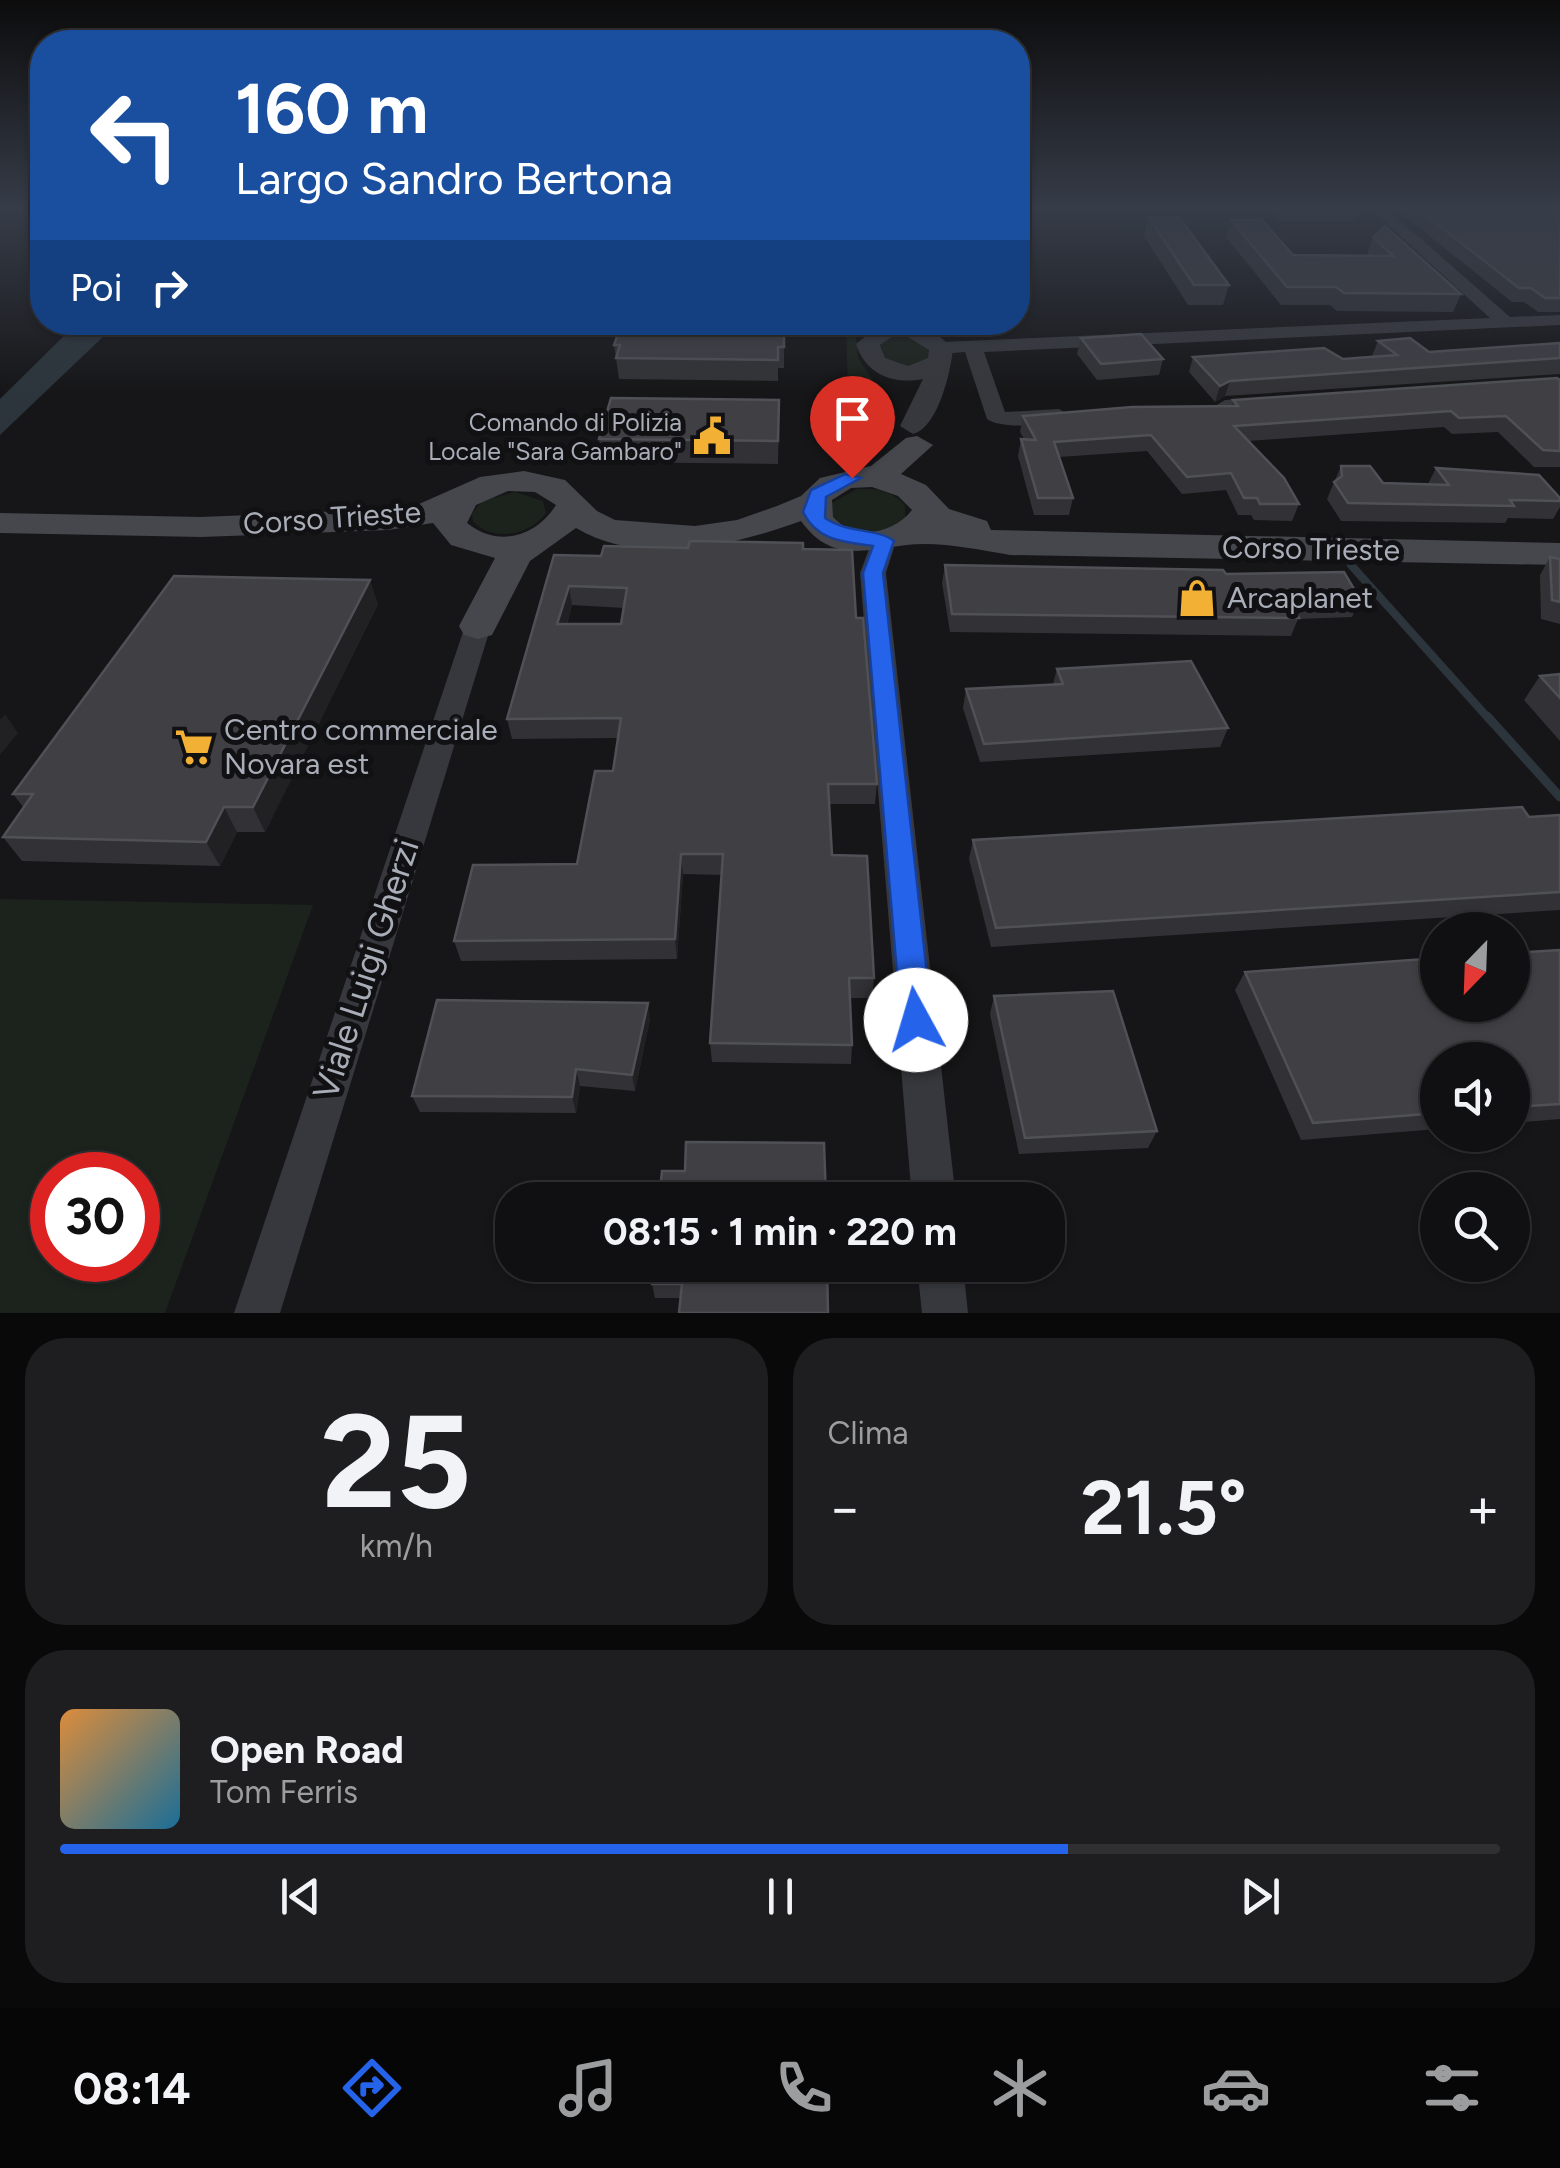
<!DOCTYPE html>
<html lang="it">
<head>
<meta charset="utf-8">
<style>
  :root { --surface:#101012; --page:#1e1e20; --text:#f1f3f6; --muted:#9c9d9f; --line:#303032; --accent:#2563eb }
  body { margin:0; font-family:Figtree,sans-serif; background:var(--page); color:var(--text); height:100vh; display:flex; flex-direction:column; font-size:38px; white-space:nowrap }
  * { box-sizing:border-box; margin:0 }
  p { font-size:32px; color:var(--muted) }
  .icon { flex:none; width:55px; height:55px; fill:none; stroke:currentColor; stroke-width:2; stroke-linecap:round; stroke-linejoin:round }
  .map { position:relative; height:1313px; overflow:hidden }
  .sheet { display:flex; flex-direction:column; gap:25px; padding:25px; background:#09090a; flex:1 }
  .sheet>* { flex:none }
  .top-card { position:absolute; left:30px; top:30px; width:1000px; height:305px; border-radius:40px; box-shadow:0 2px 8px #0004,0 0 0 2px var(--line); background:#1a4fa0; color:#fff; overflow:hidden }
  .needle { width:65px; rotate:203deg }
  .buttons { position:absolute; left:1420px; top:912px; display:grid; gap:20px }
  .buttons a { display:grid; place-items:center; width:110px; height:110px; border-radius:50%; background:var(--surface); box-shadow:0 2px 8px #0004,0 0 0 2px var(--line); font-size:50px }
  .speed { position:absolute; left:30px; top:1152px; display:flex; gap:20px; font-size:50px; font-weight:700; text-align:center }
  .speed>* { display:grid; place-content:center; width:130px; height:130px; border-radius:50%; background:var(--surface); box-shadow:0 2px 8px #0004,0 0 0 2px var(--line); line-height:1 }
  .speed .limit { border:15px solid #d22; background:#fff; color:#111 }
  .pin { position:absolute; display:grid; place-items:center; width:85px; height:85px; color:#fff; margin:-102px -42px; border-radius:50% 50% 50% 0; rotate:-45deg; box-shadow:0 0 10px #0007 }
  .pin .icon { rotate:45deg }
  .me { position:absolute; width:110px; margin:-55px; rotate:354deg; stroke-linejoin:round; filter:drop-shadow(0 0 8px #0008) }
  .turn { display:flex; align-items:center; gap:35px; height:210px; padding:0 40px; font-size:45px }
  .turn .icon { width:130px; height:130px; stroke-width:2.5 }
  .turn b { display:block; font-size:70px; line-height:85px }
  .then { display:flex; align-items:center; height:95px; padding:0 40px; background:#0003; gap:20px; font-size:38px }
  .big { font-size:75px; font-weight:700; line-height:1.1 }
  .sheet .tile { flex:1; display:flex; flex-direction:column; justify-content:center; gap:15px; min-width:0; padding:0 35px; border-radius:40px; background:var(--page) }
  .sheet .dial { align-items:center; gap:0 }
  .dial b { font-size:130px; line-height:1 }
  .song { display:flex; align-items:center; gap:30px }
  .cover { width:120px; height:120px; border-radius:15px; background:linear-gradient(135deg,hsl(30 70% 55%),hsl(200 70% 35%)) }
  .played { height:10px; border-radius:5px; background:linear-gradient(90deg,var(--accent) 70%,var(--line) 70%) }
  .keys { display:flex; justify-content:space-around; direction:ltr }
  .heat { display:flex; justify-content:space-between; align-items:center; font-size:55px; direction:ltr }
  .sheet .tiles { flex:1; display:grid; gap:25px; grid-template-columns:1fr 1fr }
  .tile:last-child { grid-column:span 2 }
  .trip { position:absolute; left:495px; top:1182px; width:570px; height:100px; border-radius:40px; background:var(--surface); box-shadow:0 2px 8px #0004,0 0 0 2px var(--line); font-weight:700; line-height:100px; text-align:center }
  .menu { display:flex; height:160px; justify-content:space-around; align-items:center; background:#060607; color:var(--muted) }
  .menu .icon { width:70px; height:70px }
  .menu .current { color:var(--accent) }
  .menu b { font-size:45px; color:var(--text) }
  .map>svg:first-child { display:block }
  .green { fill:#1c231d; fill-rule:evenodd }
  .water { fill:#2c353c }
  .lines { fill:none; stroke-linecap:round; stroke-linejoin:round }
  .stream-far1 { stroke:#2c353c; stroke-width:8 }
  .stream { stroke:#2c353c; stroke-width:9 }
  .canal { fill:#2c353c; fill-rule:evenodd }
  .minor { fill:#37383d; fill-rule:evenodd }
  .tertiary { fill:#37383d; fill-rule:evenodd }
  .secondary { fill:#45474d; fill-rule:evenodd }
  .wall { fill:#323236; fill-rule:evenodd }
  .shaded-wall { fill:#212124 }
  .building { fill:#3f3f44; stroke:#4f5156; stroke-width:2.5; fill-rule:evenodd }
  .route { fill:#2563eb; stroke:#184099; stroke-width:2.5 }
  .labels { text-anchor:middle; stroke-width:10; stroke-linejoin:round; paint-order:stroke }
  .far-poi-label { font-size:25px; fill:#a8adb8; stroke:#111113; text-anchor:end }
  .street-label { font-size:30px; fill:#a8adb8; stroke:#111113 }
  .poi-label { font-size:30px; fill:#a8adb8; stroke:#111113; text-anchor:start }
  .near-street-label { font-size:35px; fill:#a8adb8; stroke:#111113 }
</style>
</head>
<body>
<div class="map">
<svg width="1560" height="1313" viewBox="0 0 1560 1313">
  <rect width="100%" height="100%" fill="#161618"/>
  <!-- green -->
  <path class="green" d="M1109 210H1249L1265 229 1119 227Z
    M846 323H867L856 336 858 358 882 394H848Z
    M901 332 929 346 931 356 917 368 886 363 880 341Z
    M857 489C875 488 892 491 905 505V518C885 537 851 536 832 515V503Z
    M515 492 543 501 546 513C530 536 491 542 473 521L472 514 482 501Z
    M0 899 313 905 165 1313H0ZM52 1175H138V1260H52Z"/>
  <!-- water -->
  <path class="water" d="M77 323H125L107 333 0 435V399Z"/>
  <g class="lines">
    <!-- stream-far1 -->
    <path class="stream-far1" d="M1351 565 1489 719"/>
    <!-- stream -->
    <path class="stream" d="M1487 716 1560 797"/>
    <!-- canal -->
    <path class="canal" d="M930 322H946V326L938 331 932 329Z"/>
    <!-- minor -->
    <path class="minor" d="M1372 210H1388L1510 317 1560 315V325L984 352 1005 412 1059 409 1069 415C1055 426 1001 430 987 419L965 352 941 354 932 348 941 342 1490 318Z
      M1269 397 1279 403 1276 407 1225 412 1215 406 1225 400Z
      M884 534 896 541 886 573 956 1200H912L860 573 872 541Z
      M478 617 491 626 280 1313H234L465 626Z
      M917 1265H963L968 1313H922Z"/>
    <!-- tertiary -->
    <path class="tertiary" d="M906 322 932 330 953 348C951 371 938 428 913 434L900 426 923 379C892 385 866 374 856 344L877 327ZM893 336 908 337 929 350 928 358 908 366 885 358 880 345Z"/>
    <!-- secondary -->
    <path class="secondary" d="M917 436 933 445 901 474 926 485 949 509 987 521 991 530 1560 543V565L1010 555C981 550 953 544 924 544 877 544 836 570 801 521 736 545 640 567 576 528L530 561 492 635 478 639 464 635 459 626 495 558 451 545 433 523 388 530 201 537 0 533V513L201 517 410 508 480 477 524 471 565 480 597 511 615 520 695 526 737 520 777 506 801 496 820 478 871 466 906 438ZM872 487 898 496 912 510C893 534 856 541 833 517L832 500 851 488ZM508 491 535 492 556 505C536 537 498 548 467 523L476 505Z"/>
  </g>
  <!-- wall -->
  <path class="wall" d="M1270 210H1360L1356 221H1280Z
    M1397 210H1547L1559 217 1549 210H1560V312H1538L1524 302H1512Z
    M1148 217 1229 285 1223 305H1188L1144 236Z
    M1231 220 1293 255 1368 256 1367 254 1373 237 1461 294 1453 312 1337 311 1330 305H1281L1226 237Z
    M784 322V368H778V381L619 379 614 345Z
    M1081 338 1163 359 1159 375 1097 380 1077 354Z
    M1378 341 1429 352 1560 343V374L1225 396 1215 402 1189 372 1193 357 1343 359 1373 357 1372 356Z
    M1560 380V467H1534L1498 432 1452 434 1444 427 1248 441 1299 504 1292 521 1254 520 1251 515H1238L1226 490 1182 494 1147 451 1059 457 1073 498 1069 515H1034L1018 456 1021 439H1024L1020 432 1023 416 1231 406 1233 400Z
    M779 422 778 464 602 462 599 439Z
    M1341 466 1383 483 1428 484 1436 468 1560 498V507L1553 519 1508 518 1505 523 1341 521 1327 499Z
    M688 548 803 549 856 618 877 784 875 804H829L832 855 874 978 872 998H850L852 1045 851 1064 712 1062 710 1043 722 875 683 874 677 959 461 961 454 941 577 864 613 771 618 738 512 739 507 719 554 555 601 556ZM572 605 624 608 621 624H567Z
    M1550 557 1560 559V624L1541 619 1540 575Z
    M945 565 1226 574 1360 599 1352 617 1298 619 1291 636 950 632 942 583Z
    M378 604 265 832H237L220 866 22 861 3 837 24 808 13 794Z
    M1057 669 1228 728 1220 747 980 762 963 708 966 689 1053 684Z
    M1560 674V741L1524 700 1540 676Z
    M973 840 1560 892V910L991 947 969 859Z
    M1560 950V1119L1512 1123V1060H1438V1129L1301 1140 1235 990 1245 972Z
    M994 996 1157 1131 1148 1148 1019 1154 990 1014Z
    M650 1019 635 1091 580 1086 576 1113 420 1112 412 1096Z
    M653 1265 828 1313 680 1298H655L652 1284Z"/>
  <!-- shaded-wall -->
  <path class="shaded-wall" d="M1230 381 1225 396 1215 402 1220 386Z
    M370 580 378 604 265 832 253 807Z
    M569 586 572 605 561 644 557 624Z
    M5 714 18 733 0 755V720Z
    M224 807 237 832 220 866 206 842Z
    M681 854 683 874 677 959 675 939Z
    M648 1003 650 1019 635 1091 632 1075Z
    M576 1069 580 1086 576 1113 572 1097Z"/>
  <!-- building -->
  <path class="building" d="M1419 210H1547L1560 218V298H1545L1531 288H1519Z
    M1148 217H1179L1229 285H1194Z
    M1231 220H1262L1293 255 1393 256 1373 237 1385 226 1461 294 1344 293 1336 287H1287Z
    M622 322H784V347H778V360L616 358 620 345H614Z
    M1141 334 1163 359 1101 364 1081 338Z
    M1410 338 1429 352 1560 343V358L1230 381 1220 386 1193 357 1324 348 1343 359 1397 355 1378 341Z
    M1557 378 1560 380V451L1543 450 1506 416 1459 418 1451 411 1234 426 1284 478 1299 504H1260L1257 498H1244L1231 473 1187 477 1151 435 1054 442 1073 498H1038L1021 439 1036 440 1023 416 1132 407 1238 406 1233 400Z
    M611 398 779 400 778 441 599 439Z
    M1341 466H1370L1383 483 1449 485 1436 468 1539 475 1560 498V501L1510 500 1514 506 1348 503 1334 482 1342 476Z
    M690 541 803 543V549L852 550 856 618H863L877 784H828L832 855 867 856 874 978H849L852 1045 710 1043 723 854H681L675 939 454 941 473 865 577 864 595 771H613L621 718 507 719 554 555 601 556 604 546 688 548ZM569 586 627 588 621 624H557Z
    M1550 557 1560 559V602L1552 600Z
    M945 565 1223 570 1226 574 1344 572 1360 599 1290 601 1299 618 952 614Z
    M174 576 370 580 253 807H224L206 842 3 837 33 794H13Z
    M1191 661 1228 728 984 744 966 689 1063 684 1057 669Z
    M1560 674V698L1540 676Z
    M1522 807 1529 817 1560 815V892L996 928 973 840Z
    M1560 950V1104L1512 1107V1060H1438V1113L1313 1123 1245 972 1438 958V1005H1512V953Z
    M1113 991 1157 1131 1025 1138 994 996Z
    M437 1000 648 1003 632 1075 576 1069 572 1097 412 1096Z
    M686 1142 824 1143 826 1200H659L662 1171H685Z
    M653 1265H827L828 1313H679L682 1284H652Z"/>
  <!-- sky -->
  <linearGradient id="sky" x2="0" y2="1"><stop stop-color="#0c0c0d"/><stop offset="0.53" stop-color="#363c48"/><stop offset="1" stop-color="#363c48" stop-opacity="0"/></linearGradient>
  <rect width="1560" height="394" fill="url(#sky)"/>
  <!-- route -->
  <path class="route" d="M845 474 861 478 826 497 825 518C849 534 878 528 894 541L883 573 932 1020 928 1031 916 1035 905 1031 901 1020 863 573 873 546C844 542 817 541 803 512L811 490Z"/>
  <!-- icons -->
  <defs>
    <g id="civic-bare" transform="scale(3)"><path d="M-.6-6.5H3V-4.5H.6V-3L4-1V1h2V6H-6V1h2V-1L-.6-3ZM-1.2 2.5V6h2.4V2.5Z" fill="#f2b134" stroke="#111113" stroke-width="2.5" paint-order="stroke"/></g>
    <g id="shop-bare" transform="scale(3)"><path d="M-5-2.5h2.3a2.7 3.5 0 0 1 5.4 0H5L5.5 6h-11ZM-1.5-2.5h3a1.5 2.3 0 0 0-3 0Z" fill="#f2b134" stroke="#111113" stroke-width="2.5" paint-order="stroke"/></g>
    <g id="supermarket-bare" transform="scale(3)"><path d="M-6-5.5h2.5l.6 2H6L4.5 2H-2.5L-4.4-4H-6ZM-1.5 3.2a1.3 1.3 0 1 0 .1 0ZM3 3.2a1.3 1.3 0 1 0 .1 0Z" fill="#f2b134" stroke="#111113" stroke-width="2.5" paint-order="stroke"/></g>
  </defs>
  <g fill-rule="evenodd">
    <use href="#civic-bare" x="712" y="436"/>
    <use href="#shop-bare" x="1197" y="598"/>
    <use href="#supermarket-bare" x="194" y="747"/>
  </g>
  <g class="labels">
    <!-- far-poi labels -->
    <g class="far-poi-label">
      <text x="682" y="431">Comando di Polizia<tspan x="682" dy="29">Locale "Sara Gambaro"</tspan></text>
    </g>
    <!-- street labels -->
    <g class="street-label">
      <text transform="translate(332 518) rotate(-4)" y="10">Corso Trieste</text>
      <text transform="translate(1311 549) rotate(1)" y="10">Corso Trieste</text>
    </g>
    <!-- poi labels -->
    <g class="poi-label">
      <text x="1227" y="608">Arcaplanet</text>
      <text x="224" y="740">Centro commerciale<tspan x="224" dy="34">Novara est</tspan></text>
    </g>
    <!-- near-street labels -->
    <g class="near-street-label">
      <text transform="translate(366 969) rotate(-72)" y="12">Viale Luigi Gherzi</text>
    </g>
  </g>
</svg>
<div class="buttons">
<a><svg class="needle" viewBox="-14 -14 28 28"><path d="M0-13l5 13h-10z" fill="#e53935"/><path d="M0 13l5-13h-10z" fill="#9c9d9f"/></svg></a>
<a><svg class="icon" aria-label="sound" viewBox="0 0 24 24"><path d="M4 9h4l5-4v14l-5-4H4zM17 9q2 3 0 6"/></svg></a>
<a><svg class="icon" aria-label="search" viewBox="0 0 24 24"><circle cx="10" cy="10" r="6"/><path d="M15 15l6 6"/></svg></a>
</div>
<div class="speed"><div class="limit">30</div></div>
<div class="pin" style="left:852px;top:478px;background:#d93025"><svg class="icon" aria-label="arrive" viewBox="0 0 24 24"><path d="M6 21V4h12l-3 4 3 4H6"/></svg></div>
<svg class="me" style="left:916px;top:1020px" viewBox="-20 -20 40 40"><circle r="19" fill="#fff"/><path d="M0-13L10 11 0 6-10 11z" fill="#2563eb"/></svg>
<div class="trip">08:15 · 1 min · 220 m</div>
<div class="top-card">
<div class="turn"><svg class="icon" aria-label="left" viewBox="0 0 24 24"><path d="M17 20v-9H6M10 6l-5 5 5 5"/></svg><div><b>160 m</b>Largo Sandro Bertona</div></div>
<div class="then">Poi<svg class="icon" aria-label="right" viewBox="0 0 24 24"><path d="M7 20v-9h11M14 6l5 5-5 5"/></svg></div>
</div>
</div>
<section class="sheet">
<div class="tiles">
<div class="tile dial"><b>25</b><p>km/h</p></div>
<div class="tile"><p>Clima</p>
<div class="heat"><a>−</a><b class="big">21.5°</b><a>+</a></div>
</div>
<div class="tile">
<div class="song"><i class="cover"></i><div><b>Open Road</b><p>Tom Ferris</p></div></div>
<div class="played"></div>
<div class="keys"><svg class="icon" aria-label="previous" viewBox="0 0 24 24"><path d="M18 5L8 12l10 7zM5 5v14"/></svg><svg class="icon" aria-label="pause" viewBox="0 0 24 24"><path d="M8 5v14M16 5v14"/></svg><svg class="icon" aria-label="next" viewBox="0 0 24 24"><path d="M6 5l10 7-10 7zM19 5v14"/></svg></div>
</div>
</div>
</section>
<nav class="menu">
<b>08:14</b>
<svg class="icon current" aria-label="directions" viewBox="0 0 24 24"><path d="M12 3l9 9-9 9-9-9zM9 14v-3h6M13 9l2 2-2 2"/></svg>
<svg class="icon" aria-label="music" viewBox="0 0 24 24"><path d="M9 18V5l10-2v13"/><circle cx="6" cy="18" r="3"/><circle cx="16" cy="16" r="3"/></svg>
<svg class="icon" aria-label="phone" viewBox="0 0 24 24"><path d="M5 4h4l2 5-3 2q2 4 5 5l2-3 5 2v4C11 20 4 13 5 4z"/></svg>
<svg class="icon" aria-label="climate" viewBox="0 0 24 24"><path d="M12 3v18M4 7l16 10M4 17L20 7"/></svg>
<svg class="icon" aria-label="car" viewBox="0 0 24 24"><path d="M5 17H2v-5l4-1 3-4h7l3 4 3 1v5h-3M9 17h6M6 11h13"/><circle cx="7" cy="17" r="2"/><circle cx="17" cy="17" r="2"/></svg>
<svg class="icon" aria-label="filters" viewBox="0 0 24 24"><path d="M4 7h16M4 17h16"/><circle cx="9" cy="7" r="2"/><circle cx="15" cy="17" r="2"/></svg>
</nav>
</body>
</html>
